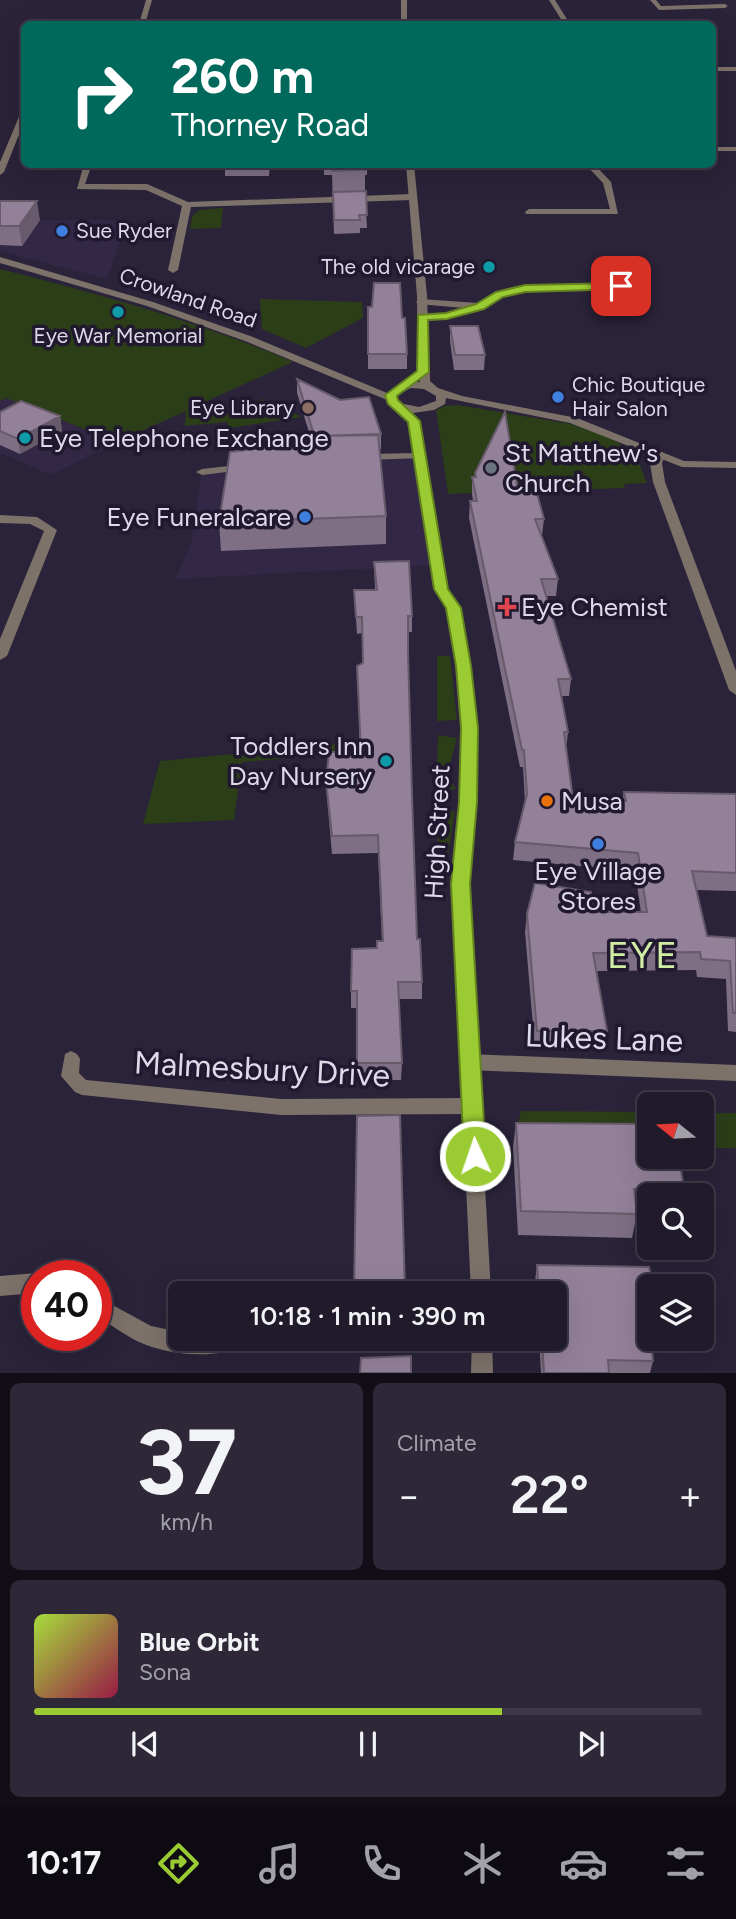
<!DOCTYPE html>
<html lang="en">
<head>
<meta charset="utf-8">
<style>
  :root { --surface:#201a2b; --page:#2d2737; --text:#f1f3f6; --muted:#a2a1a9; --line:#3d3847; --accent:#9bcb32 }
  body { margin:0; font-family:Figtree,sans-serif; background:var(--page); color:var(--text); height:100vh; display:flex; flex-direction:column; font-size:26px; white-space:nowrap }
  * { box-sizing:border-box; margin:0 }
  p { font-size:23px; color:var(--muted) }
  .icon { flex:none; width:38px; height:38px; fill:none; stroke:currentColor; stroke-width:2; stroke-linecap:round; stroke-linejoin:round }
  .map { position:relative; height:1373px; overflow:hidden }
  .side { display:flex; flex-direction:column; gap:10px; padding:10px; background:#120e18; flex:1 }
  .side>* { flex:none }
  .guide { position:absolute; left:21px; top:21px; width:695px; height:147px; border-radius:10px; box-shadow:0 7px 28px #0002,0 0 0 2px var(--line); background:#00695c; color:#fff; overflow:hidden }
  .needle { width:46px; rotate:288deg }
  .controls { position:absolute; left:637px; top:1092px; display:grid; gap:14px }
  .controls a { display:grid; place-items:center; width:77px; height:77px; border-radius:10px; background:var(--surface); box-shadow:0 7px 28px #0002,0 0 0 2px var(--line); font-size:35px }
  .speed { position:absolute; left:21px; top:1260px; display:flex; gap:14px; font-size:35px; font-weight:700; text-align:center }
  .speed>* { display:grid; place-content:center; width:91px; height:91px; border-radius:50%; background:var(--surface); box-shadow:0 7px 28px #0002,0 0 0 2px var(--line); line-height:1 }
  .speed .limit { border:10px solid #d22; background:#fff; color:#111 }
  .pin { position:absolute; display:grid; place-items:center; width:60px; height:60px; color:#fff; margin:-30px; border-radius:14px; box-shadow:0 4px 10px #0006 }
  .me { position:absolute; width:77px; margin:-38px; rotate:357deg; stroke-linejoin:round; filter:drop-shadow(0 0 5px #0008) }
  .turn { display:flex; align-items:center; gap:24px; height:147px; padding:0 35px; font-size:32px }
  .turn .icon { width:91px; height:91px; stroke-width:2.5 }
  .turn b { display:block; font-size:49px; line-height:60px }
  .big { font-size:52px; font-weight:600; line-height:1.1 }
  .side .card { flex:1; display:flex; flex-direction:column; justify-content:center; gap:10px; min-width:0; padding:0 24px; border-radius:10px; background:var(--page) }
  .side .dial { align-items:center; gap:0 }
  .dial b { font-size:91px; line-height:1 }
  .song { display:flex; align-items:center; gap:21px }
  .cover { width:84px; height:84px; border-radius:10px; background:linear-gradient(135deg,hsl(80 70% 55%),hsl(340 70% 35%)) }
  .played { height:7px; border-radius:4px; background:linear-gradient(90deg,var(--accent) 70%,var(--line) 70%) }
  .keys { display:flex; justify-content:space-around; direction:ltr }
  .heat { display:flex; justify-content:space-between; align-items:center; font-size:38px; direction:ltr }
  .side .tiles { flex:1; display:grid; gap:10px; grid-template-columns:1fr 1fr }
  .card:last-child { grid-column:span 2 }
  .trip { position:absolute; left:168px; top:1281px; width:399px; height:70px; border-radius:10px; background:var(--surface); box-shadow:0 7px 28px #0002,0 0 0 2px var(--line); font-weight:600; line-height:70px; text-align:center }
  .tabs { display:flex; height:112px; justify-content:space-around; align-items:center; background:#0d0a11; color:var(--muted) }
  .tabs .icon { width:49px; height:49px }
  .tabs .selected { color:var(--accent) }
  .tabs b { font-size:32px; color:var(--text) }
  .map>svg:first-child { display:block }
  .built { fill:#322845 }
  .green { fill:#2b3e18 }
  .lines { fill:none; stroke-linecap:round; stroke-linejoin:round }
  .minor { fill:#7d726a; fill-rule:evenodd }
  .tertiary { fill:#7d726a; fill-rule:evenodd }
  .wall { fill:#7e6f84 }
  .shaded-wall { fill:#675a6b }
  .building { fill:#938199; stroke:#675a6b; stroke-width:2 }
  .route { fill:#9bcb32; stroke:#658420; stroke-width:2 }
  .shop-dot { fill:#3f7fe0; stroke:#20192f; stroke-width:2.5 }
  .culture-dot { fill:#0f9aa8; stroke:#20192f; stroke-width:2.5 }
  .education-dot { fill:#8d6e63; stroke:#20192f; stroke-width:2.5 }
  .worship-dot { fill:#6b7280; stroke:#20192f; stroke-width:2.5 }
  .health-dot { fill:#e0444e; stroke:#20192f; stroke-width:2.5 }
  .food-dot { fill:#e8710a; stroke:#20192f; stroke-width:2.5 }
  .labels { text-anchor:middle; stroke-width:7; stroke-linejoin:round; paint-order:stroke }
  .far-poi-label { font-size:21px; fill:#dedae9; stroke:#20192f; text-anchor:start }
  .far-street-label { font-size:21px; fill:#dedae9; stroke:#20192f }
  .poi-label { font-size:26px; fill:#dedae9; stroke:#20192f; text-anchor:start }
  .street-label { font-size:26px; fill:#dedae9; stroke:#20192f }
  .near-street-label { font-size:32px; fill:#dedae9; stroke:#20192f }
  .near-quarter-label { font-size:37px; letter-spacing:2px; fill:#d1eda4; stroke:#20192f }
</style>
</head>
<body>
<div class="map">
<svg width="736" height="1373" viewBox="0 0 736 1373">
  <rect width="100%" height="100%" fill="#2a2339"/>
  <!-- built -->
  <path class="built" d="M0 220H128L107 279 0 251Z
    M6 398 117 442 51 475 0 453V401Z
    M418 456 437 565 175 579 191 544 202 472Z"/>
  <!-- green -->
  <path class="green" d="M223 208 221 228 190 229 192 216 200 210Z
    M0 269C99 294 198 321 293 362L205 402 227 414 262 399 302 417 229 428 227 422 185 426 186 411 117 442 6 398 0 401Z
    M260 299 362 302 363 318 306 348 262 329Z
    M458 405 571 424C591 431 622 439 635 457 641 464 643 475 647 483L624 484 625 488 448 494 436 410 445 406Z
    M437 656H450L457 720 437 721Z
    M438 735 457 738 447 775 456 789 436 792Z
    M386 739 361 753 242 762 234 820 143 824 160 761Z
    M455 811 445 875H437L439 813Z
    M521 1111 649 1112V1148L513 1147Z
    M702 1113H736V1148H702Z"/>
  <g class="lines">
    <!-- minor -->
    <path class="minor" d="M146 0H152L145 24H139Z
      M549 0H555L570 24H564Z
      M650 0H656L661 6 725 4 728 6 725 8 659 10Z
      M712 67H736V71H712Z
      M21 112H24V122L4 172 0 175V162Z
      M712 147H736V151H712Z
      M84 164H92L85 184H147L188 202 413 194 417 197 413 200 191 207 178 270 173 273 168 270 182 206 146 190 77 189Z
      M585 164H594L611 182 618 214H526L525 212 529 209H610L603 183Z
      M621 284 626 287 624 289C585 295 542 284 504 296 497 298 492 304 485 307 471 314 430 326 417 317L422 314 446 313 464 308 418 304 416 302 421 299 478 303 496 292 525 286Z
      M418 453 422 454V458L364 460 358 457 364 454Z
      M659 453 665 456 662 463 665 482 736 671V695L729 690 653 482 650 463 655 454Z
      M246 464 250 465V469L202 475 196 472 202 469Z
      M0 515 37 517 57 530 7 656 0 660V639L44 531 30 524 0 523Z
      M71 1051 77 1054 80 1059 79 1073 86 1080 281 1099 472 1098 479 1100 481 1106 479 1112 472 1114 281 1115 82 1095 75 1092 61 1076 65 1054Z
      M469 1054 736 1065V1081L469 1070 463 1067 460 1062 463 1057Z
      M37 1273 43 1276H37V1293L0 1296V1276Z
      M96 1296 151 1326 180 1332V1339H250L246 1346C214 1359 170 1356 139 1342 124 1335 111 1324 96 1316Z
      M410 1339H491L493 1342 489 1349 482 1352 421 1349 414 1346Z"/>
    <!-- tertiary -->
    <path class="tertiary" d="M401 0H407V24H401Z
      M406 164H414L427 296 430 381 438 388 462 396 577 418 684 461 736 462V468L682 467 570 423 446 398 445 404 434 410 413 413 420 421 447 589 461 608 471 666 476 728V802L468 884 491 1293H471L452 884 460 802 462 728 457 666 447 608 435 589 409 422 391 407 387 400 245 341 147 306 0 263V257L153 302 253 337 387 393 406 383 420 382 418 372 417 296ZM411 388 424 389 436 396V401L419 407 399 403 396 398 398 394Z
      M472 1339H492L493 1373H471Z"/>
  </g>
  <!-- wall -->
  <path class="wall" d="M225 164H270L269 176H225Z
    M324 164H367V175H365V191L367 228H360V233L334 234 332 175H324Z
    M0 201 40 220 22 246 0 245Z
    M368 307 402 318 407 354V369H368Z
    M450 326 485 355 484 370H454L450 341Z
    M297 379 381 434V449L379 450 386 516V544L221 551 219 522 312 442 297 393Z
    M0 412 60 416 62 431 20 454 0 445Z
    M475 473 518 491 544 519 542 535H541L558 579 556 596H546L571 679 569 696H562L568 732 566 750 573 799 622 801 624 792 736 794V891L696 890 707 936 736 938V1032L728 1031 726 979 697 977 696 970 597 971 607 1031 604 1049H535L525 932 527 914 641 912 635 871 513 860 515 842 525 802 523 767H520L469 518 470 501H473L472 494V477H475Z
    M374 562 412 616V632H408V652L412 795 417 939 422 982V999H399L402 1063 401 1080H357V1008H351V991L382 941 378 853 332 854 327 798 326 781 360 752 357 666 363 663 362 633 357 634 354 590H375Z
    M400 1115 405 1293H354L357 1116Z
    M516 1123 684 1190 682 1195H649V1213H637L632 1238 518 1235 513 1147Z
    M537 1265 649 1286V1306H647L653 1361 650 1373H541L539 1339H555V1293H536L535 1281Z"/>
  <!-- shaded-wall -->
  <path class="shaded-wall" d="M37 201 40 220 22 246 19 226Z
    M60 416 62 431 20 454 18 439Z"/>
  <!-- building -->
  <path class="building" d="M332 164H365V170L332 171Z
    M366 191 367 215H359L360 220H334L333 192Z
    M0 201H37L19 226H0Z
    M374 283H400L402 318H405L407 354H368V307H372Z
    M450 326H478L485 355H455Z
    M297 379 340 400 369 397 381 434 318 436V437L315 438Z
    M21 401 60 416 18 439 0 431V412Z
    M505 412 518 491 536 490 544 519H535L558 579H541L571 679H558L568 732H564L573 799 626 801 624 792 736 794V873L692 871 707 936 736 938V1013H733L730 961 701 959 700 952 593 953 607 1031H537L527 914 535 883 591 892 592 912H647L638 853 515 842 527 794 524 750H522L470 501H477L472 477H476L475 473Z
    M378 435 386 516 219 522 230 452 320 441 318 436Z
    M409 561 412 616H408V652L412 795 417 939H420L422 982H398L402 1063H357V991H351L352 949 377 948V941H383L378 835 332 836 326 781 329 752H361L357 666 363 663 362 617H356L354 590H377L374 562Z
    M400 1115 405 1292H354L357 1116Z
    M516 1123 649 1124V1157H679L684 1190 634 1189 637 1214 521 1211Z
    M537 1265 649 1267 653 1286H649V1291H645L649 1326V1339H651L653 1361 608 1360 609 1373H544L542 1339H555V1293H539Z
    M411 1356V1373H360L361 1358Z"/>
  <!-- route -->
  <path class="route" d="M621 283 625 284V289L525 292 503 297 484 309 447 319 428 320 429 372 397 396 398 400 420 421 448 589 461 608 471 666 478 728 477 802 470 884 486 1156 483 1163 475 1166 467 1163 464 1156 451 884 459 802 461 728 456 666 446 608 434 589 408 422 388 404 385 395 417 371 418 315 446 313 476 304 496 292 525 285Z"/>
  <!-- markers -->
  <g class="shop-dot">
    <circle cx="62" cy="231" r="7"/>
    <circle cx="558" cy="397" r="7"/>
    <circle cx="305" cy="517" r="7"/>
    <circle cx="598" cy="844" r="7"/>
  </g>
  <g class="culture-dot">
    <circle cx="489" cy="267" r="7"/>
    <circle cx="118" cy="312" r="7"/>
    <circle cx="25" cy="438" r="7"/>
    <circle cx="386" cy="761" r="7"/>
  </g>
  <circle class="education-dot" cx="308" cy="408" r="7"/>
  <circle class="worship-dot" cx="491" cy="468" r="7"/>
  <path class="health-dot" d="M503.5 596.5h7v7h7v7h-7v7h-7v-7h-7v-7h7z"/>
  <circle class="food-dot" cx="547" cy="801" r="7"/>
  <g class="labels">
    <!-- far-poi labels -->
    <g class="far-poi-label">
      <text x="76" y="238">Sue Ryder</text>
      <text x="475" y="274" text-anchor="end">The old vicarage</text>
      <text x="118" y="343" text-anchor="middle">Eye War Memorial</text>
      <text x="572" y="392">Chic Boutique<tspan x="572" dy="24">Hair Salon</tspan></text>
      <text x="294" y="415" text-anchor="end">Eye Library</text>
    </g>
    <!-- far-street labels -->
    <g class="far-street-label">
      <text transform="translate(188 298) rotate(19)" y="7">Crowland Road</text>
    </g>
    <!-- poi labels -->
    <g class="poi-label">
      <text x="39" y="447">Eye Telephone Exchange</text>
      <text x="505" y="462">St Matthew's<tspan x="505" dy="30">Church</tspan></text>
      <text x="291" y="526" text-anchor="end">Eye Funeralcare</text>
      <text x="521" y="616">Eye Chemist</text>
      <text x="372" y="755" text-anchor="end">Toddlers Inn<tspan x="372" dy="30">Day Nursery</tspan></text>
      <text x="561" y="810">Musa</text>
      <text x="598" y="880" text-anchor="middle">Eye Village<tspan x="598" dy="30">Stores</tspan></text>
    </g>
    <!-- street labels -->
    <g class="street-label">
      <text transform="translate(437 832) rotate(-87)" y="9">High Street</text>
    </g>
    <!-- near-street labels -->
    <g class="near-street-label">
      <text transform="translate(604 1038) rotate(2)" y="11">Lukes Lane</text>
      <text transform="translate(262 1069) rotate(3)" y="11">Malmesbury Drive</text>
    </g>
    <!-- near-quarter labels -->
    <g class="near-quarter-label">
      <text x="643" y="968">EYE</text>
    </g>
  </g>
</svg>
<div class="controls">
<a><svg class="needle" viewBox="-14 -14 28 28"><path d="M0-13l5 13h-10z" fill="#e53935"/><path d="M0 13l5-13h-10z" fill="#a2a1a9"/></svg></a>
<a><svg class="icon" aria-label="search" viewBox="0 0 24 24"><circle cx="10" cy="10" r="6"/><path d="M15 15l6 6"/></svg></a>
<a><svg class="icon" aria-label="layers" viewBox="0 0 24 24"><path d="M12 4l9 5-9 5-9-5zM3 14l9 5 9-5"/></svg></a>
</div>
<div class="speed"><div class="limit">40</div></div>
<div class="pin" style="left:621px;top:286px;background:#d93025"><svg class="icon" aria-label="arrive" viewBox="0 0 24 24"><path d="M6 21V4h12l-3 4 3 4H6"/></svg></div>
<svg class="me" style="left:475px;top:1156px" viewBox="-20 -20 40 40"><circle r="17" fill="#9bcb32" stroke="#fff" stroke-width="3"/><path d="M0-11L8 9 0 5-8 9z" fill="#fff"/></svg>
<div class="trip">10:18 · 1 min · 390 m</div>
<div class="guide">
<div class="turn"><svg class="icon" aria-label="right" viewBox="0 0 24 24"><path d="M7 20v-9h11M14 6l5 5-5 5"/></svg><div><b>260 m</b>Thorney Road</div></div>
</div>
</div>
<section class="side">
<div class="tiles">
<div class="card dial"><b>37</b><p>km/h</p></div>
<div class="card"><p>Climate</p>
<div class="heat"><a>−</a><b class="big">22°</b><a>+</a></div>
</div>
<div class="card">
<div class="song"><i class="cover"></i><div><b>Blue Orbit</b><p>Sona</p></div></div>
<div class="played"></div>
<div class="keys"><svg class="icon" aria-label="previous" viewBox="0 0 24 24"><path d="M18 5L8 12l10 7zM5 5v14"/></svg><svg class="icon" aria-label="pause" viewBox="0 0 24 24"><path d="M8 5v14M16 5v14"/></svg><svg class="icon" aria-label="next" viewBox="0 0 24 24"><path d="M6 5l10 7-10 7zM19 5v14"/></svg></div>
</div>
</div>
</section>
<nav class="tabs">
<b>10:17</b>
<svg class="icon selected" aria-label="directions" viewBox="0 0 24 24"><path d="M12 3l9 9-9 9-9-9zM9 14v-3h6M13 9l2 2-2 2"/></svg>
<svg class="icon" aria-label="music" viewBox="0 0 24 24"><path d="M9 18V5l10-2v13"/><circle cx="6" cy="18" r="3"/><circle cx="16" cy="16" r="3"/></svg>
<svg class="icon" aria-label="phone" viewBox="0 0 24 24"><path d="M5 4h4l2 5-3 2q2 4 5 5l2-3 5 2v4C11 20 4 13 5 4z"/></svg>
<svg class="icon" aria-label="climate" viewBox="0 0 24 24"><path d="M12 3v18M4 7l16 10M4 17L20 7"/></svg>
<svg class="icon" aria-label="car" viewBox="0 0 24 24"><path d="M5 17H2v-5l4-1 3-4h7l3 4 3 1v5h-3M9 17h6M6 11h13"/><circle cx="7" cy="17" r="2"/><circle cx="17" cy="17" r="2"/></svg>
<svg class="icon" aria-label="filters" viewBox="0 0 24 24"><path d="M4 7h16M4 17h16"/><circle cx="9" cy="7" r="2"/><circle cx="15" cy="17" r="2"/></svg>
</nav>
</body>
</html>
